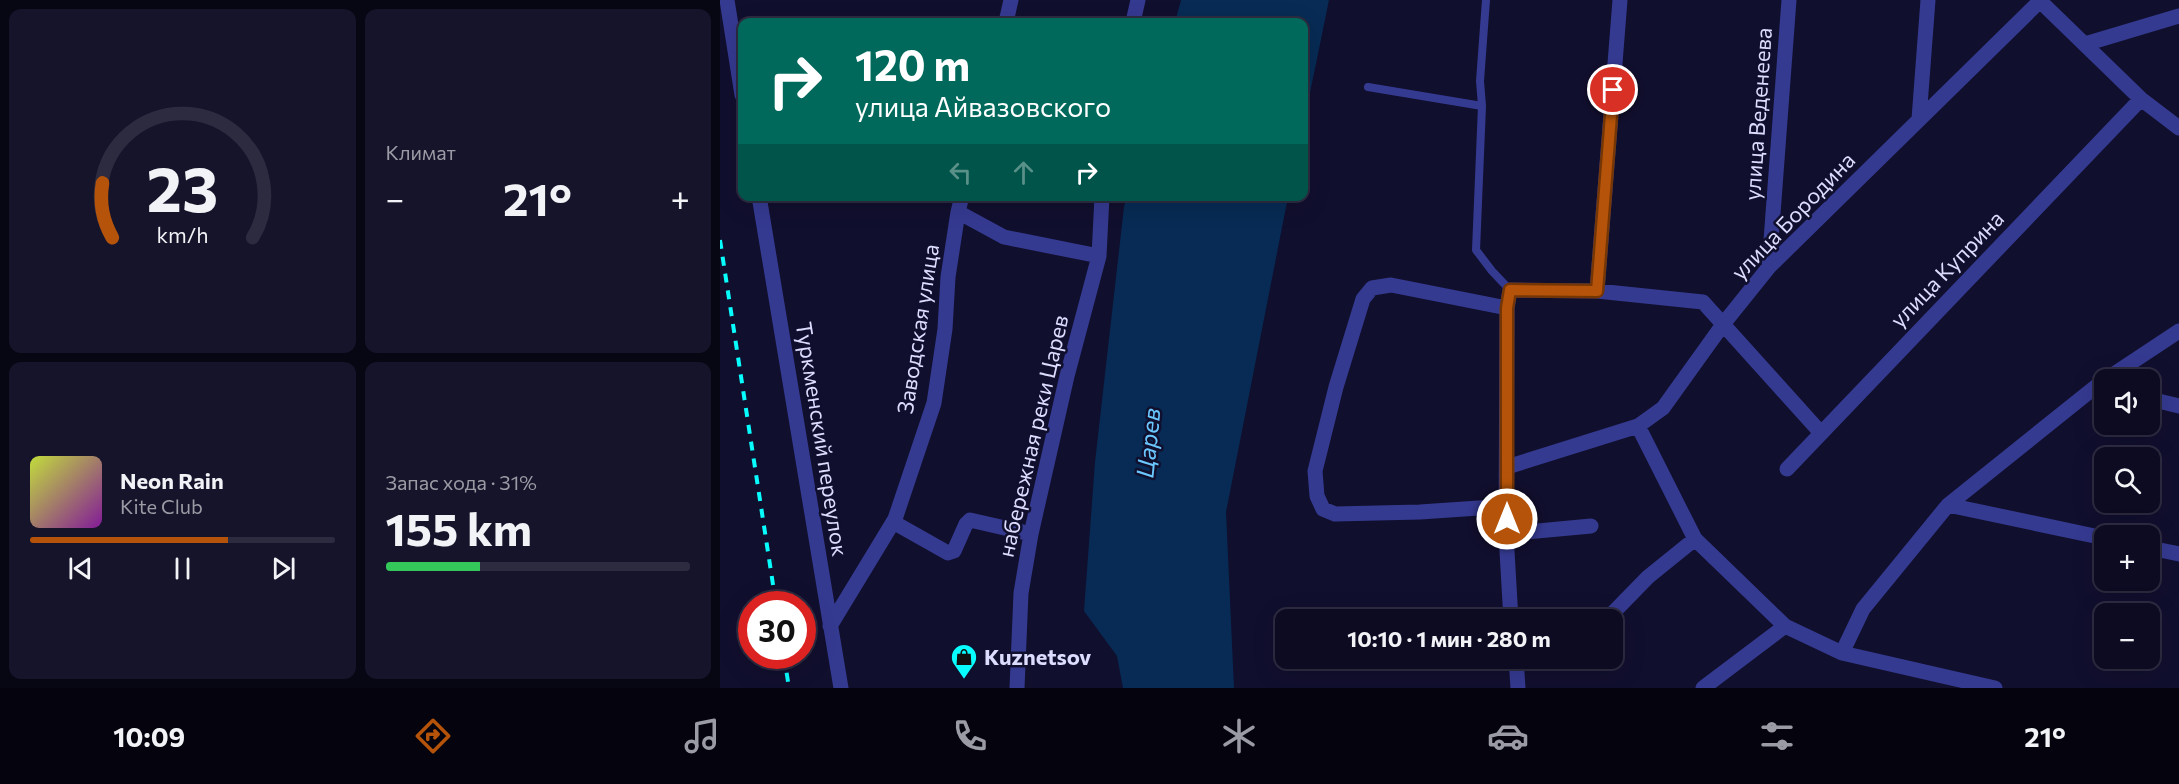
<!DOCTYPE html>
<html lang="ru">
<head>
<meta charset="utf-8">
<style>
  :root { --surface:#0d0b22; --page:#16142a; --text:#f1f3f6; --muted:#9a9ba5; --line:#2d2b40; --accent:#b45309 }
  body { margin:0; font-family:Commissioner,sans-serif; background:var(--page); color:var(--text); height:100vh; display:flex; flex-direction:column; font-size:22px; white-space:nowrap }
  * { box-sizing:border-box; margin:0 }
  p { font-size:20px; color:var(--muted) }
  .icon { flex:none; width:33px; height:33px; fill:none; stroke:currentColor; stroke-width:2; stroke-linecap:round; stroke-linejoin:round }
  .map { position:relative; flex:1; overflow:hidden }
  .drawer { display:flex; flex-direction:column; gap:9px; padding:9px; background:#070613; width:720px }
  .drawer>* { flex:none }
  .hud { position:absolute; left:18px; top:18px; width:570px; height:183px; border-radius:12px; box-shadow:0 6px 24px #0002,0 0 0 2px var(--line); background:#00695c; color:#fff; overflow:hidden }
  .fabs { position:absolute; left:1374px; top:369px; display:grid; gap:12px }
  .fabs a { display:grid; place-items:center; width:66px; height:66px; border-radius:12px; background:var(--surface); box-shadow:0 6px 24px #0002,0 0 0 2px var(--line); font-size:30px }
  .speed { position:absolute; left:18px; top:591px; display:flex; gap:12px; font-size:30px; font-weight:700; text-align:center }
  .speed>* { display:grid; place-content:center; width:78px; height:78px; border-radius:50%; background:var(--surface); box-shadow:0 6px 24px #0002,0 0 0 2px var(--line); line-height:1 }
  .speed .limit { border:9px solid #d22; background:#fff; color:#111 }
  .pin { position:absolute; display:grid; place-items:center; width:51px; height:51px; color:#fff; margin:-26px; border:3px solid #fff; border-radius:50%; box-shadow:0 2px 6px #0007 }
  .me { position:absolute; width:66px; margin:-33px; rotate:0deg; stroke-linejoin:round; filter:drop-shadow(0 0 4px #0008) }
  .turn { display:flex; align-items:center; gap:21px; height:126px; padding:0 18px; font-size:27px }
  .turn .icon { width:78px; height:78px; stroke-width:2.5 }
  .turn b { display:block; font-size:42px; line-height:51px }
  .lanes { display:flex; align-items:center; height:57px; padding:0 18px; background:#0003; justify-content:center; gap:30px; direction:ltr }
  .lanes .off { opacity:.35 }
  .big { font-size:45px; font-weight:700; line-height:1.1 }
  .drawer .tile { flex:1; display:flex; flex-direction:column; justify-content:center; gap:9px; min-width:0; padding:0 21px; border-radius:12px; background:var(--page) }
  .drawer .dial { align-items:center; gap:0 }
  .dial svg { height:156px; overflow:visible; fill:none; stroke:var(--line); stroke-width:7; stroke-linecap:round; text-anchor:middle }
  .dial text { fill:var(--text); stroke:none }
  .song { display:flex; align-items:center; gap:18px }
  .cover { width:72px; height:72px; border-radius:9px; background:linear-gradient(135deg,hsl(70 70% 55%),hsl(290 70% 35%)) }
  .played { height:6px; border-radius:3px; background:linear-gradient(90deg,var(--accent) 65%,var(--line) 65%) }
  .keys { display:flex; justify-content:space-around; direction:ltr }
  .heat { display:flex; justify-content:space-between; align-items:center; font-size:33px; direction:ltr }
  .charge { height:9px; border-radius:4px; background:linear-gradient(90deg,#34c759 31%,var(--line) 0) }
  .drawer .tiles { flex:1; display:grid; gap:9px; grid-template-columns:repeat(2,1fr) }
  .trip { position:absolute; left:555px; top:609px; width:348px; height:60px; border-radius:12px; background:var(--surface); box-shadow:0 6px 24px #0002,0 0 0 2px var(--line); font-weight:700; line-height:60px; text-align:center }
  .tabs { display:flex; height:96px; justify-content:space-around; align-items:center; background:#05040e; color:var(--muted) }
  .tabs .icon { width:42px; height:42px }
  .tabs .on { color:var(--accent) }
  .tabs b { font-size:27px; color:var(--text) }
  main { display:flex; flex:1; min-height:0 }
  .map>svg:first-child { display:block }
  .water { fill:#072b54 }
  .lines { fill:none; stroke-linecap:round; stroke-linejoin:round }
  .service { stroke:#353a91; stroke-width:8 }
  .minor { stroke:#353a91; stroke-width:15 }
  .rail { stroke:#08fdff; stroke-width:4; stroke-dasharray:9 8; stroke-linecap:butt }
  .route-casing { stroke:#753606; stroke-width:15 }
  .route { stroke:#b45309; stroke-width:10 }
  .labels { text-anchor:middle; stroke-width:5; stroke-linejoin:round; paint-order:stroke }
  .street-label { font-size:22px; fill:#dcdcff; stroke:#110f2e }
  .poi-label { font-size:22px; font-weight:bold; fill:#dcdcff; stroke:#110f2e; text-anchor:start }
  .water-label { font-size:24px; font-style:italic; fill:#6ac8ff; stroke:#110f2e }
</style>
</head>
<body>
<main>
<section class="drawer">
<div class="tiles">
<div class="tile dial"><svg viewBox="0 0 100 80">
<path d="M14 69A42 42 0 1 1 86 69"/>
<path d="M14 69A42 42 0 0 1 9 41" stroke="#b45309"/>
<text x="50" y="56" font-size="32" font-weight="700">23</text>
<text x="50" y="72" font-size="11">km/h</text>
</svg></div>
<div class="tile"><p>Климат</p>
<div class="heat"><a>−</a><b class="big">21°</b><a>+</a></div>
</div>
<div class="tile">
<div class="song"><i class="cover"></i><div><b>Neon Rain</b><p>Kite Club</p></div></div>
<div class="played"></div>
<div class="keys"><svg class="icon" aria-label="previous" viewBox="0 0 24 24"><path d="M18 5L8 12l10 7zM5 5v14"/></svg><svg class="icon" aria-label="pause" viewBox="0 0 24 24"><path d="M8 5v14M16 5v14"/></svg><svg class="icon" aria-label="next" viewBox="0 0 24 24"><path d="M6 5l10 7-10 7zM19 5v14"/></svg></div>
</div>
<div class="tile"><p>Запас хода · 31%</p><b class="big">155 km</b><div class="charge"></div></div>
</div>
</section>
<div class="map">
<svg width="1459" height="688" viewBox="0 0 1459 688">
  <rect width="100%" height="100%" fill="#110f2e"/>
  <!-- water -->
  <path class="water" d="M461 0H609L584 122V22H455Z
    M407 196 568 197 506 512 514 688H403L397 656 364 611 375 462 404 207Z"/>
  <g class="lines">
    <!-- service -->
    <path class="service" d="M766 0 760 81 762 106 756 250 772 271 790 290
      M648 87 762 106"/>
    <!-- minor -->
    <path class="minor" d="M7 0 22 95
      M1319 0 1421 99 1459 128
      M286 22 291 0
      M413 22 418 0
      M1365 44 1459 16
      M1199 119 1208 0
      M39 196 121 688
      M238 212 284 237 379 256
      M1049 267 1069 0
      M877 291 900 0
      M787 308 671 285 652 288 643 299 616 387 595 471 597 496 603 509 615 514 700 512 788 506
      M1385 380 1459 331
      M1430 399 1459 406
      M918 426 975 539 1065 626 1122 653 1275 688
      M787 467 918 426 943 408 1004 323 1049 267 1320 1
      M1067 469 1421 99
      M1228 505 1384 538
      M173 522 228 553 234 551 246 524 250 520 311 534
      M786 534 871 526
      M1430 548 1459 554
      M791 620 786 534 787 308 790 290 877 291 983 302 1101 433
      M886 620 928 577 975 539
      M110 626 175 519 214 403 225 329 228 277 238 212 242 196
      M1122 653 1143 609 1228 505 1384 380
      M796 658 798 688
      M297 688 301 593 311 534 347 376 379 256 382 196
      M983 688 1065 626"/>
    <!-- rail -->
    <path class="rail" d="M0 240 56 604
      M64 656 69 688"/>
  </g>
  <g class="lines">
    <!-- route casing -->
    <g class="route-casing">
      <path id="route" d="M787 519V308L790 290 877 291 893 90"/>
    </g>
    <!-- route -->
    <use href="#route" class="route"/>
  </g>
  <!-- icons -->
  <defs>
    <g id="shop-pin" transform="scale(1.35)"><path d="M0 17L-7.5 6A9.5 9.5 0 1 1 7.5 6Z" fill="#08fdff" stroke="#110f2e"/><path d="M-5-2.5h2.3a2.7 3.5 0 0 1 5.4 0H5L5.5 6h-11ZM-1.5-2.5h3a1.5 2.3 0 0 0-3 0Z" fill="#111"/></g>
  </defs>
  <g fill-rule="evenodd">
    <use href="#shop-pin" x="244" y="657"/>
  </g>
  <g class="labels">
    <!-- street labels -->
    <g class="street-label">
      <text transform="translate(1038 114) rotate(-86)" y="8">улица Веденеева</text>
      <text transform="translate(1073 216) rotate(-46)" y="8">улица Бородина</text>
      <text transform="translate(1227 269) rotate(-46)" y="8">улица Куприна</text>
      <text transform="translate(198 329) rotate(-81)" y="8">Заводская улица</text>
      <text transform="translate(313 436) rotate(-77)" y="8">набережная реки Царев</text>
      <text transform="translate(102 439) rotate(81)" y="8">Туркменский переулок</text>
    </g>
    <!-- poi labels -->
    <g class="poi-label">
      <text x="264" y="665">Kuznetsov</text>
    </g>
    <!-- water labels -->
    <g class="water-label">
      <text transform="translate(429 443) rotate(-84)" y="8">Царев</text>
    </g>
  </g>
</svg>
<div class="fabs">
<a><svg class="icon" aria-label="sound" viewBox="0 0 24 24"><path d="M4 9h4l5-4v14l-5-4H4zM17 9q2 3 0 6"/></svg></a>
<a><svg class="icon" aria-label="search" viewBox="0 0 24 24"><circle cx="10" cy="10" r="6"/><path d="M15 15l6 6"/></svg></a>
<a>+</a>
<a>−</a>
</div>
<div class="speed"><div class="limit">30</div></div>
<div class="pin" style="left:893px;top:90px;background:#d93025"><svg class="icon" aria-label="arrive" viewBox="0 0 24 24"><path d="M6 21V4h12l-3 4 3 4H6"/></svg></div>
<svg class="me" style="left:787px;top:519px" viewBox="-20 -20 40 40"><circle r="17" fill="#b45309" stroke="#fff" stroke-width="3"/><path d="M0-11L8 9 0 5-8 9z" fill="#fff"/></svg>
<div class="trip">10:10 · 1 мин · 280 m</div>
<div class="hud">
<div class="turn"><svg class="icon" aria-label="right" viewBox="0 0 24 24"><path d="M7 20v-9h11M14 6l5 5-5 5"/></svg><div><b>120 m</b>улица Айвазовского</div></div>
<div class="lanes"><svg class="icon off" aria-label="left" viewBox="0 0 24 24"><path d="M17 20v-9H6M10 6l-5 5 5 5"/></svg><svg class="icon off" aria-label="ahead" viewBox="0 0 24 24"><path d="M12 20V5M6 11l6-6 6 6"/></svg><svg class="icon" aria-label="right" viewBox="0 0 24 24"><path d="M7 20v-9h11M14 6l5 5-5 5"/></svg></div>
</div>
</div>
</main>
<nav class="tabs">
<b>10:09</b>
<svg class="icon on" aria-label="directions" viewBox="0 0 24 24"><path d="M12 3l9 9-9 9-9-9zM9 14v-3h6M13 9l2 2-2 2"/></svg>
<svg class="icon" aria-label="music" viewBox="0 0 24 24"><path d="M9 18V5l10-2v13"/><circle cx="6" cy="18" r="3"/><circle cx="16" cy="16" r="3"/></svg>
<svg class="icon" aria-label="phone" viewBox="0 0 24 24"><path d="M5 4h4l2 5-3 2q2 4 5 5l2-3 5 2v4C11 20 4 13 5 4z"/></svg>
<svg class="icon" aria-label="climate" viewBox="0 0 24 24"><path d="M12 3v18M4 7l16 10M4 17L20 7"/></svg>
<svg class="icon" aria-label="car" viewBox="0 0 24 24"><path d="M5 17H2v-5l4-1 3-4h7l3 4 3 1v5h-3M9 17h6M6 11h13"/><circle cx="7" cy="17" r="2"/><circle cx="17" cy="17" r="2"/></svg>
<svg class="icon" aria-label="filters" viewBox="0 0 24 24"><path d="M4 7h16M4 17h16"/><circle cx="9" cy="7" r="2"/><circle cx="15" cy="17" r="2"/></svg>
<b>21°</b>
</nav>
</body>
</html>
